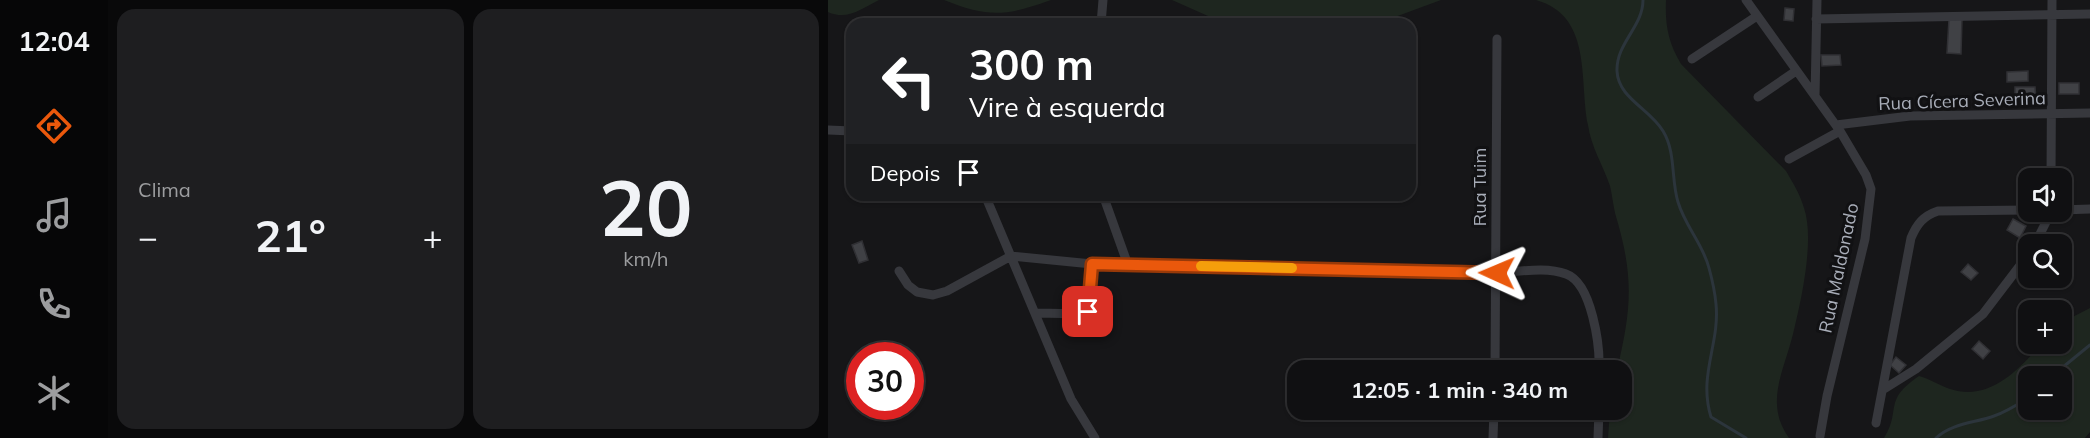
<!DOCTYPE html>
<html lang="pt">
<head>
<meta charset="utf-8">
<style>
  :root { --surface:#101012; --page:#1e1e20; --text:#f1f3f6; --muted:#9c9d9f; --line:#303032; --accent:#ea580c }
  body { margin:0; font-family:Mulish,sans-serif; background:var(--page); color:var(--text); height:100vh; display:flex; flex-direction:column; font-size:22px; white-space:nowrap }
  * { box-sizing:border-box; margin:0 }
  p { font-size:20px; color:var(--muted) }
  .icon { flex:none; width:33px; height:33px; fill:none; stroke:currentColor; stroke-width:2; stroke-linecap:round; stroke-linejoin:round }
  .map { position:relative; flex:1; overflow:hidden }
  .panel { display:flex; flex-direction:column; gap:9px; padding:9px; background:#09090a; width:720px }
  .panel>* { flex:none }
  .banner { position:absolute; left:18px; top:18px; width:570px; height:183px; border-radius:18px; box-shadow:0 2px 4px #0004,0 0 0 2px var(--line); background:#202124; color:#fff; overflow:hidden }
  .fabs { position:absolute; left:1190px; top:168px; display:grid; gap:12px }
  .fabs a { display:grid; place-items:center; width:54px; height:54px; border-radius:12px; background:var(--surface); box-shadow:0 2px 4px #0004,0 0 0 2px var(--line); font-size:30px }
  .speed { position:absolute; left:18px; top:342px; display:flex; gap:12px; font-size:30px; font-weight:700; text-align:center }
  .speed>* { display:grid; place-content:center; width:78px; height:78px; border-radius:50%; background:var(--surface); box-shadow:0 2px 4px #0004,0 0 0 2px var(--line); line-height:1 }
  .speed .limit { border:9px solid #d22; background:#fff; color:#111 }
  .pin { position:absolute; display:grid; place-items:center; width:51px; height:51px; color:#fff; margin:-26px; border-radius:12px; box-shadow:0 3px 9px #0006 }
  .me { position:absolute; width:66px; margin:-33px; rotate:271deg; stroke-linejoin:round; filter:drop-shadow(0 0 4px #0008) }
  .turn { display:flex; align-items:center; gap:21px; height:126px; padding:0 24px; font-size:27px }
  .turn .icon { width:78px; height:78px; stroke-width:2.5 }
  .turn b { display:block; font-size:42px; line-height:51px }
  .then { display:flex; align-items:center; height:57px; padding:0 24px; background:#0003; gap:12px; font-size:22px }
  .big { font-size:45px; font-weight:700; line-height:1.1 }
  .panel .card { flex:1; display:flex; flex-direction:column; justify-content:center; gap:9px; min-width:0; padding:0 21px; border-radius:18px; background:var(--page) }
  .panel .dial { align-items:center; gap:0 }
  .dial b { font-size:78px; line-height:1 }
  .heat { display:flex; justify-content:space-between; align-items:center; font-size:33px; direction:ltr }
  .panel .tiles { flex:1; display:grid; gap:9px; grid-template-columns:repeat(2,1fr) }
  .trip { position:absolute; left:459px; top:360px; width:345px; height:60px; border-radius:18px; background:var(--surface); box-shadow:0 2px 4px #0004,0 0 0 2px var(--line); font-weight:700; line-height:60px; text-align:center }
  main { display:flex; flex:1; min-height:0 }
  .dock { display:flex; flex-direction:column; width:108px; justify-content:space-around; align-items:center; background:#060607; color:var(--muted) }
  .dock .icon { width:42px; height:42px }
  .dock .selected { color:var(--accent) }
  .dock b { font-size:27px; color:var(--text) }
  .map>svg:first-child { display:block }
  .green { fill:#1e261f; fill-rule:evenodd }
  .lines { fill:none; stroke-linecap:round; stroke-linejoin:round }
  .stream { stroke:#2c353c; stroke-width:3 }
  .building { fill:#404145; stroke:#303034; stroke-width:1.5 }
  .street { stroke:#37383d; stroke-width:9 }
  .route-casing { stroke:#983908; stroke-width:15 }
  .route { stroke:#ea580c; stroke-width:10 }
  .slow { stroke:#f59e0b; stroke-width:10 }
  .labels { text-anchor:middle; stroke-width:6; stroke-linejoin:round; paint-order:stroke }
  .street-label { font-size:18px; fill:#a8adb8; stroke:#111113 }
</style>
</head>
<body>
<main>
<nav class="dock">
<b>12:04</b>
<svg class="icon selected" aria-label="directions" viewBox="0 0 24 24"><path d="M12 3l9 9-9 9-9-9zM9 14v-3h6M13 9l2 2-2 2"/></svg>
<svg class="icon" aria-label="music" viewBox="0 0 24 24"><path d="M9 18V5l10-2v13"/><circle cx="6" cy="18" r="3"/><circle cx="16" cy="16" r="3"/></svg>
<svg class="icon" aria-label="phone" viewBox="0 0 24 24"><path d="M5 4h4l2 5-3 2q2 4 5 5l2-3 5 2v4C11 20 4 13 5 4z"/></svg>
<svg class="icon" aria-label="climate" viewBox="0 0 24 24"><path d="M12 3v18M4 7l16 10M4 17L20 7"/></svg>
</nav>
<section class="panel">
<div class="tiles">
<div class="card"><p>Clima</p>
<div class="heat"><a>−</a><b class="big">21°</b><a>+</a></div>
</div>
<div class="card dial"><b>20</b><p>km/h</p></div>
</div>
</section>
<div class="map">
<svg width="1262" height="438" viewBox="0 0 1262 438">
  <rect width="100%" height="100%" fill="#161618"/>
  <!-- green -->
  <path class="green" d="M0 0H51C34 8 20 21 0 12Z
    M116 0H223C178 16 161 18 116 0Z
    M344 0H613L548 24H398Z
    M708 0H838C837 25 840 42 853 64L958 171C965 183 972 194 976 208 987 240 973 301 965 334 956 371 936 403 961 438H780L782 410H794V370H789C804 307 806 276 787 213 785 204 784 194 782 186 775 165 763 147 760 125 751 81 765 16 708 0Z
    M1262 308V432L1257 438H1056C1074 410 1054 401 1091 376 1102 379 1111 385 1122 389 1161 402 1191 370 1213 344H1233V323ZM1233 376V410H1200V376Z"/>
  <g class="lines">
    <!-- stream -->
    <path class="stream" d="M815 0C815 27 788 43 789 71 790 98 822 109 835 131 848 152 843 180 850 202 857 226 875 244 881 268 884 279 887 293 888 304 892 344 870 375 883 417L918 438
      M1224 376 1262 345
      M1108 438C1124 423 1147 423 1166 416 1178 412 1189 405 1200 398"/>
  </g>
  <!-- building -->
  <path class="building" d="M957 8 966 9 965 21 956 20Z
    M1121 19H1134L1133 54 1119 53Z
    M993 55H1012L1013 65 994 66Z
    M1200 71V81L1179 82V72Z
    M1231 83H1251V94H1231Z
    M1187 87H1207L1208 100H1187Z
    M1185 219 1198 226 1192 238 1179 230Z
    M34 241 40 260 31 263 24 245Z
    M1140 264 1150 273 1143 280 1133 272Z
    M1151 341 1162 351 1155 359 1144 349Z
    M1068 357 1078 365 1071 373 1062 365Z"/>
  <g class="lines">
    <!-- street -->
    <path class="street" d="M918 0 1012 131 1038 175 1043 189 1037 239 999 396 992 436
      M988 19 1262 14
      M273 24 275 0
      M864 59 929 16
      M987 96 989 0
      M930 97 968 71
      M1008 125 1082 116 1262 113
      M0 130 24 131
      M961 159 1012 131
      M1223 178 1224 0
      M157 195 243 399 267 438
      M275 195 300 265
      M1233 210 1262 209
      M1207 244 1223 212
      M71 271 80 285 89 292 105 295 119 291 183 256 264 264 669 273C690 272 718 266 738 274 764 283 772 346 771 370
      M209 313 258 314 264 264
      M667 370 669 39
      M1056 389 1088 369 1155 314 1200 255
      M1048 423 1083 238C1089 224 1095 216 1110 211L1200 210
      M665 438 666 410
      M770 438 771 410"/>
  </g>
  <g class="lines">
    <!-- route casing -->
    <g class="route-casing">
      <path id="route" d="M260 312 264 264 669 273"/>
    </g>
    <!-- route -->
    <use href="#route" class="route"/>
    <!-- slow -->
    <path class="slow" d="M373 266 464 268"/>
  </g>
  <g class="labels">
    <!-- street labels -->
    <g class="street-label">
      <text transform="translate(1134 101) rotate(-2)" y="6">Rua Cícera Severina</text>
      <text transform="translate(652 187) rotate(-90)" y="6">Rua Tuim</text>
      <text transform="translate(1011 268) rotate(-78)" y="6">Rua Maldonado</text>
    </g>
  </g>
</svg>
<div class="fabs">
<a><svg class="icon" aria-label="sound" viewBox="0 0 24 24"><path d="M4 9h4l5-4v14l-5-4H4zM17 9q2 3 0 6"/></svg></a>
<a><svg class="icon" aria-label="search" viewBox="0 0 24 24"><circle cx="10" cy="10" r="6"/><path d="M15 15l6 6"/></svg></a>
<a>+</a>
<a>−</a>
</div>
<div class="speed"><div class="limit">30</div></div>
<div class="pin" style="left:260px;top:312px;background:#d93025"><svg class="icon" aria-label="arrive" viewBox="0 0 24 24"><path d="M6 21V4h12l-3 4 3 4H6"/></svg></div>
<svg class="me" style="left:669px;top:273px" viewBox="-20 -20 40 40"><path d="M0-17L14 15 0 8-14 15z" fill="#ea580c" stroke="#fff" stroke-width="4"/></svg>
<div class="trip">12:05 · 1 min · 340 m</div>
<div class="banner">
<div class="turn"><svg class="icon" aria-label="left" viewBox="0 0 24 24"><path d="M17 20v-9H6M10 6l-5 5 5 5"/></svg><div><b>300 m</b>Vire à esquerda</div></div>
<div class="then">Depois<svg class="icon" aria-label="arrive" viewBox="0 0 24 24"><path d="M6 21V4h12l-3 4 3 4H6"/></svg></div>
</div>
</div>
</main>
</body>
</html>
